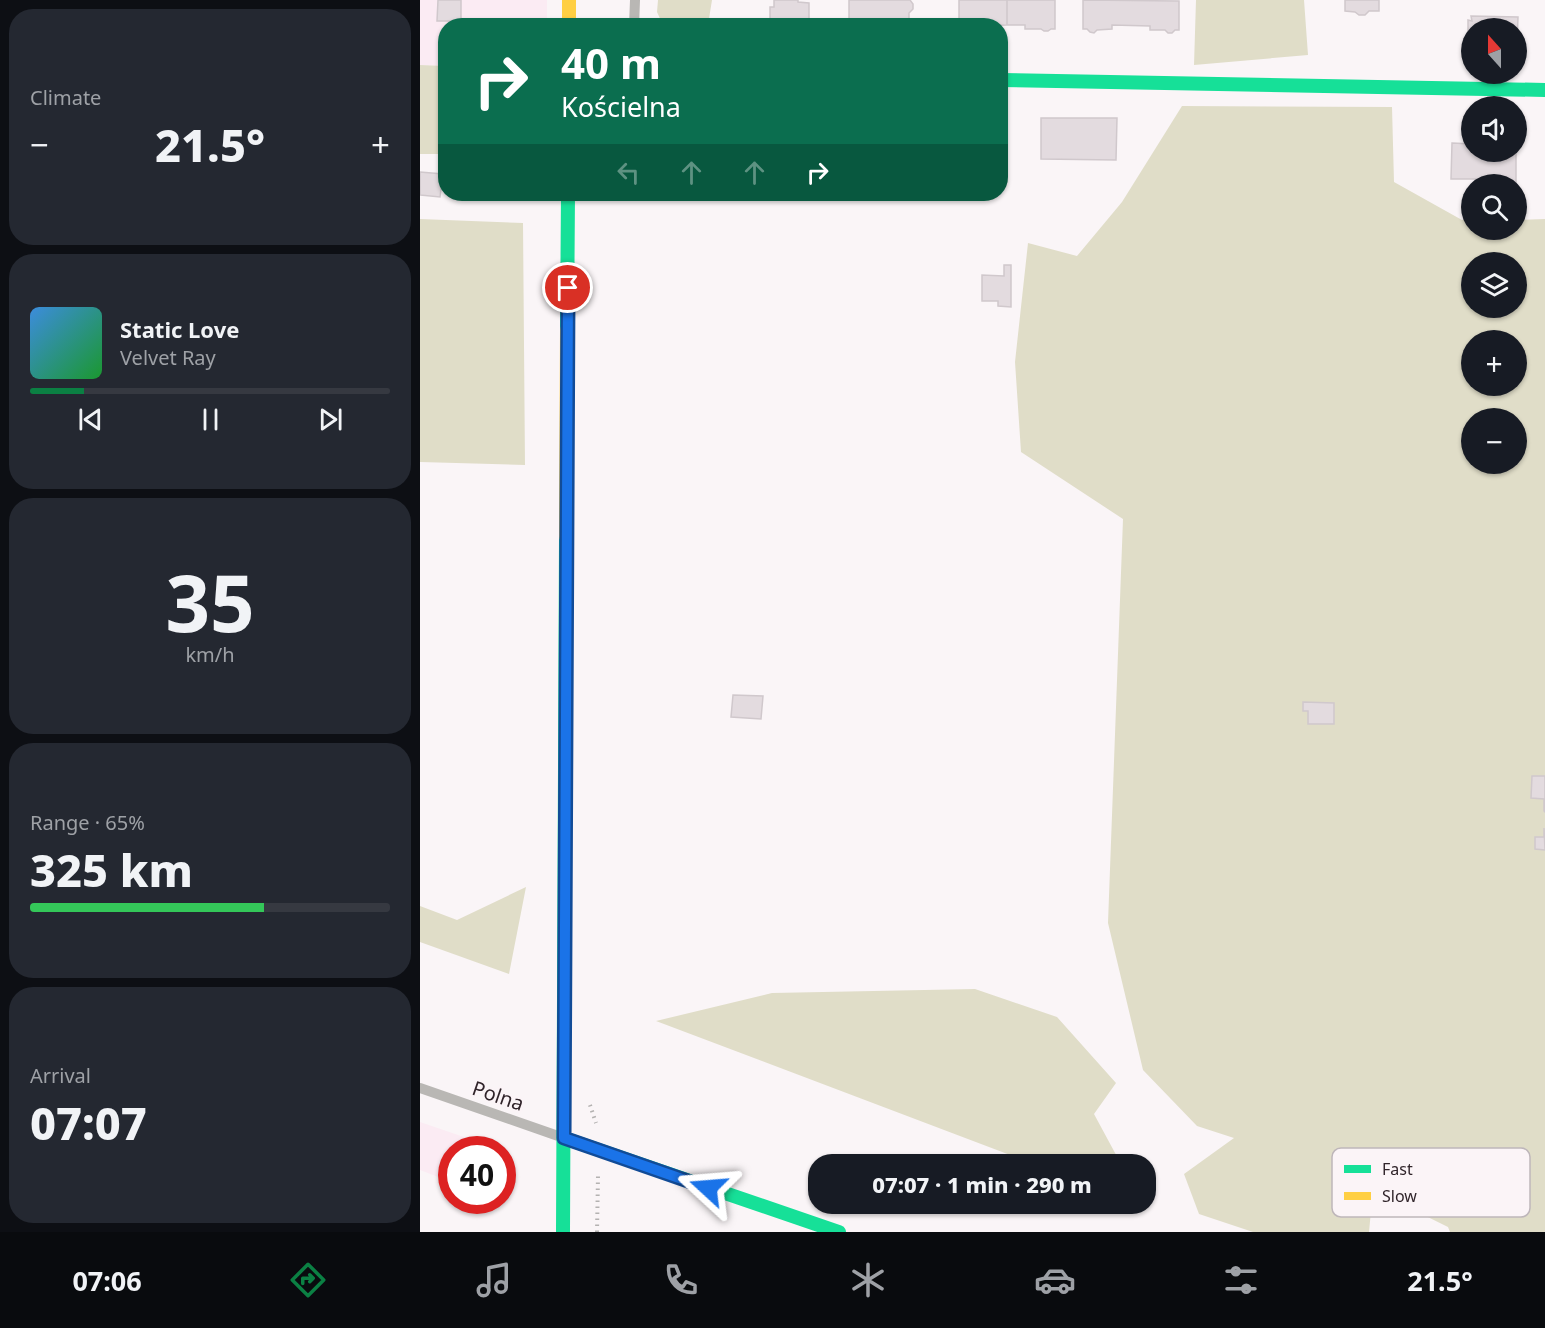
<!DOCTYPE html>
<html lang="en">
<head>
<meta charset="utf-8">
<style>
  :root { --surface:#171b24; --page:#242831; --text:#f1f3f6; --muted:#9ea1a6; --line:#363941; --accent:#0b8043 }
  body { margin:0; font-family:"Noto Sans",sans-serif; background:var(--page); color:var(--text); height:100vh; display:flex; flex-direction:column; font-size:22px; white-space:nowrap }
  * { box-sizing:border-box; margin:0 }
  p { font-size:20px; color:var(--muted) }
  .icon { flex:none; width:33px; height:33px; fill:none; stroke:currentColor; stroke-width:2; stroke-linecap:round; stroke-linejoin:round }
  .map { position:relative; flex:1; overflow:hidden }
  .drawer { display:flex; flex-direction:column; gap:9px; padding:9px; background:#0d0f14; width:420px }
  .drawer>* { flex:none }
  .banner { position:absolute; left:18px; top:18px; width:570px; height:183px; border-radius:24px; box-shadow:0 2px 4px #0004; background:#0b6e4f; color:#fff; overflow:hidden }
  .needle { width:39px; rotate:339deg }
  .controls { position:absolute; left:1041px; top:18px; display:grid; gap:12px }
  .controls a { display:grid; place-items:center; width:66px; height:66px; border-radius:50%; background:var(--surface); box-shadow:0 2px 4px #0004; font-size:30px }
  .speed { position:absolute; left:18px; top:1136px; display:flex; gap:12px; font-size:30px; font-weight:700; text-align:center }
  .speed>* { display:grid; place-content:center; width:78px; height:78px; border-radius:50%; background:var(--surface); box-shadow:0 2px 4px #0004; line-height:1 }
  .speed .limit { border:9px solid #d22; background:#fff; color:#111 }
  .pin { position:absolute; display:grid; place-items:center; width:51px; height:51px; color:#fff; margin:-26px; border:3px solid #fff; border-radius:50%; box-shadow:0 2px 6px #0007 }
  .me { position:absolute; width:66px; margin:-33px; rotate:289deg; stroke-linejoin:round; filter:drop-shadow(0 0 4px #0008) }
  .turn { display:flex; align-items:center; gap:21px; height:126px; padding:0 24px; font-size:27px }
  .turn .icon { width:78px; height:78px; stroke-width:2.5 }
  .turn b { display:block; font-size:42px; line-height:51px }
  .lanes { display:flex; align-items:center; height:57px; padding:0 24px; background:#0003; justify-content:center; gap:30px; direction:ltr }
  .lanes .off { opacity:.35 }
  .big { font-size:45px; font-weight:800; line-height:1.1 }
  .drawer .tile { flex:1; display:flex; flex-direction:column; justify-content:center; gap:9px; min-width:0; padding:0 21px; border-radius:24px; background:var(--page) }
  .drawer .dial { align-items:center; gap:0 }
  .dial b { font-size:78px; line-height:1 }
  .song { display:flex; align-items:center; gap:18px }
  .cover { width:72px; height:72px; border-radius:9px; background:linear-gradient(135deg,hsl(210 70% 55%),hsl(130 70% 35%)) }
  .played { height:6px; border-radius:3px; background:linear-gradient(90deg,var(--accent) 15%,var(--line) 15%) }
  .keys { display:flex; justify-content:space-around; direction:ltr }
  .heat { display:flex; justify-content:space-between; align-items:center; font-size:33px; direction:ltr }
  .charge { height:9px; border-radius:4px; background:linear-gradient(90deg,#34c759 65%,var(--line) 0) }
  .trip { position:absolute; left:388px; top:1154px; width:348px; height:60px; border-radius:24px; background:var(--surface); box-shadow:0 2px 4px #0004; font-weight:800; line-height:60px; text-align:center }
  .tab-bar { display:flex; height:96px; justify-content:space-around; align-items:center; background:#090b0e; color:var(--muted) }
  .tab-bar .icon { width:42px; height:42px }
  .tab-bar .selected { color:var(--accent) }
  .tab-bar b { font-size:27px; color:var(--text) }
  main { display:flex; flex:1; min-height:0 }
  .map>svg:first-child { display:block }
  .built { fill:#fbebf3 }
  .green { fill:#e0ddc8; fill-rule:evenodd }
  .building { fill:#e3dbdf; stroke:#d0c8cc; stroke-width:1.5 }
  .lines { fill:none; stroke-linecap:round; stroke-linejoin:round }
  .path { stroke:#b4b2b1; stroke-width:4; stroke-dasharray:1.5 4.5; stroke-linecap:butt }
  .lane { stroke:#b9b7b4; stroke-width:10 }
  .fast { stroke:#16e098; stroke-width:14 }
  .slow { stroke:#ffcf43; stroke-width:14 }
  .route-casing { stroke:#114b97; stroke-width:15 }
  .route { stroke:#1a73e8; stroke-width:10 }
  .labels { text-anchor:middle; stroke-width:5; stroke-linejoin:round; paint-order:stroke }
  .street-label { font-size:20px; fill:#30242a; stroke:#fbf4f7 }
  .key { fill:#fbf4f7; stroke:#beb6ba; stroke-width:1.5 }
  .key-label { font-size:16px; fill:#30242a }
</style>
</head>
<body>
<main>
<section class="drawer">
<div class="tile"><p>Climate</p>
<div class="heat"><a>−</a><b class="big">21.5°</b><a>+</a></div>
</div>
<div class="tile">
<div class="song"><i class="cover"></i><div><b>Static Love</b><p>Velvet Ray</p></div></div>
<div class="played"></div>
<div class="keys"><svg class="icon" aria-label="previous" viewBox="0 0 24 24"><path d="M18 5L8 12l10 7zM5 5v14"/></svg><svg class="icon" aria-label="pause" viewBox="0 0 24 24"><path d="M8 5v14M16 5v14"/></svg><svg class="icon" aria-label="next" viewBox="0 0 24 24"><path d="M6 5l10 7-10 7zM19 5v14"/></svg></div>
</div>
<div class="tile dial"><b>35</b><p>km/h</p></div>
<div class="tile"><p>Range · 65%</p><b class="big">325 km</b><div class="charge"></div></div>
<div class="tile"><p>Arrival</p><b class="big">07:07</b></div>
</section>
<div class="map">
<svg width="1125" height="1232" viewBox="0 0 1125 1232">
  <rect width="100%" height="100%" fill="#faf5f7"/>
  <!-- built -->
  <path class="built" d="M0 0H127V25L26 26 25 66 0 65Z
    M0 1122 79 1149H32L31 1182 0 1170Z"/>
  <!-- green -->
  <path class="green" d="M238 0H292L288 25H243L237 12Z
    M776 0H884L888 55 774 65Z
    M0 65 25 66V154H0Z
    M762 106 972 107 974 182 1042 220H1051L1052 230H1096L1097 220 1125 219V1232H1030L1028 1227 953 1190 949 1232H833L779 1214 764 1174 814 1138 777 1126 723 1070 688 923 703 519 601 452 595 362 608 243 657 256 702 202ZM1052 262H1096V308H1052ZM1052 340H1096V386H1052ZM1052 418H1096V464H1052Z
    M0 219 103 223 105 465 0 462Z
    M106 887 89 974 0 942V906L37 920Z
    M555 989 637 1017 696 1083 674 1114 701 1164H614L236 1021 352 993Z"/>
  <!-- building -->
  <path class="building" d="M18 0H41V21H17Z
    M354 0H378V2L389 3V23H378V26H354V19H350V7H354Z
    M429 0H490L493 4V9L489 13V26L429 25Z
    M539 0H587V25L539 26Z
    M587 0H635V29H631L628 31H624L621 29H605V25H587Z
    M663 0 759 1V30H755L752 33H748L745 30H730V26L692 25V29L677 30 674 33 670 32 667 29H663Z
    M925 0H959V11H949L945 15H939L935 12 925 11Z
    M1051 16 1098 17 1097 45 1096 28H1052L1051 45V33H1048V20L1052 21Z
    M621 118H697L696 160 621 159Z
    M1032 143 1052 144V152H1096V184H1070V179H1031Z
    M0 172 23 174 20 197 0 195Z
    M584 265H591V307L578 306V301H562V275L584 276Z
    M313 695 343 696 341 719 311 717Z
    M883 702 914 703V724H888V711H883Z
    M1112 776H1125V812L1124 811V799L1111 798Z
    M1124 828 1125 850 1115 849V837H1124Z"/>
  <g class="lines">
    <!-- path -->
    <path class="path" d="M170 1105 176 1123
      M177 1232 178 1176"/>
    <!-- lane -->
    <path class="lane" d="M214 26 215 0
      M0 1088 141 1137"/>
    <!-- fast -->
    <path class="fast" d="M580 80 1125 90
      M147 330 148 194
      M144 1138 419 1232
      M143 1232 146 536"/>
    <!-- slow -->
    <path class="slow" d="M149 0V26
      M146 536 147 330"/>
  </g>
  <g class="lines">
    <!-- route casing -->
    <g class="route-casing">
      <path id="route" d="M148 288 144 1138 288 1188"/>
    </g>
    <!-- route -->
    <use href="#route" class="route"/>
  </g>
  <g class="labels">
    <!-- street labels -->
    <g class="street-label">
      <text transform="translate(78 1096) rotate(19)" y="7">Polna</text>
    </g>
  </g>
  <!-- legend -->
  <rect x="912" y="1148" width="198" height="69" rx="9" class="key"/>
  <rect x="924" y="1165" width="27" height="8" fill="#16e098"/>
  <rect x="924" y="1192" width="27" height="8" fill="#ffcf43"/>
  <g class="key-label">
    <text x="962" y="1175">Fast</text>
    <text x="962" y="1202">Slow</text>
  </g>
</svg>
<div class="controls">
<a><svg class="needle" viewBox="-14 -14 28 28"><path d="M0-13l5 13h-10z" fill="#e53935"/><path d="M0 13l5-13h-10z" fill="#9ea1a6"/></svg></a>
<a><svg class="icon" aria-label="sound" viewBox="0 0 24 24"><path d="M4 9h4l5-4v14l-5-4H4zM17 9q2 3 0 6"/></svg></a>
<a><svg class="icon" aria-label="search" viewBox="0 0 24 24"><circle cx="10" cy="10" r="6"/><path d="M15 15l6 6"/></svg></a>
<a><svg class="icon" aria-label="layers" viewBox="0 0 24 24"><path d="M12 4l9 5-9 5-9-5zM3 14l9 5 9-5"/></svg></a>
<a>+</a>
<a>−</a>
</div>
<div class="speed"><div class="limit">40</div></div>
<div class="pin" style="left:148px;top:288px;background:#d93025"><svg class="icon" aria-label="arrive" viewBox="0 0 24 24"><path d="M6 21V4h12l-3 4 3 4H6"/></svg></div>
<svg class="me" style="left:288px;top:1188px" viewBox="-20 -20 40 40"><path d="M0-17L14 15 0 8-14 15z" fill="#1a73e8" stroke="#fff" stroke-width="4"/></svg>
<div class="trip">07:07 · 1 min · 290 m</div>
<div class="banner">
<div class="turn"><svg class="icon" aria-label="right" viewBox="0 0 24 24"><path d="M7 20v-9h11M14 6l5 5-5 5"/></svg><div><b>40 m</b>Kościelna</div></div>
<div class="lanes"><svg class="icon off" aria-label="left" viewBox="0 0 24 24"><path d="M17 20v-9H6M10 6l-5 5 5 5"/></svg><svg class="icon off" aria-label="ahead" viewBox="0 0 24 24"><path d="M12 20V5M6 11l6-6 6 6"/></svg><svg class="icon off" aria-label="ahead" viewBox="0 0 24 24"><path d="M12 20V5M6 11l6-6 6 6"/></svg><svg class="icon" aria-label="right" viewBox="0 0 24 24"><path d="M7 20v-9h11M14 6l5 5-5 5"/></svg></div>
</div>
</div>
</main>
<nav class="tab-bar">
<b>07:06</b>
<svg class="icon selected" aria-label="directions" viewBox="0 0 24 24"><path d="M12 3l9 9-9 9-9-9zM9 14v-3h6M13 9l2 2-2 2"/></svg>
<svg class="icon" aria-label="music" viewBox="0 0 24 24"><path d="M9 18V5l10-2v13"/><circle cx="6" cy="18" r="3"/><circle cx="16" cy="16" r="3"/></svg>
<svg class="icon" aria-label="phone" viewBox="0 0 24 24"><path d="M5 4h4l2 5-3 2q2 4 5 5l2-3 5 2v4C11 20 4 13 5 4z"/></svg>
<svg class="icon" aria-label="climate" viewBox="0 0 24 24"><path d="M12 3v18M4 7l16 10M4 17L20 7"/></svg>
<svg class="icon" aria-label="car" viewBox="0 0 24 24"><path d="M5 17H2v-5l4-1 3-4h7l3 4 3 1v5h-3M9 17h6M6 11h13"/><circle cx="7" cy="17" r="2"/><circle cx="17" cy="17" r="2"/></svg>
<svg class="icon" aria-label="filters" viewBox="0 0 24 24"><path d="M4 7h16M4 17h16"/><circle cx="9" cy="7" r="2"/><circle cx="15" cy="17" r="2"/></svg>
<b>21.5°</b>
</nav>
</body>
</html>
